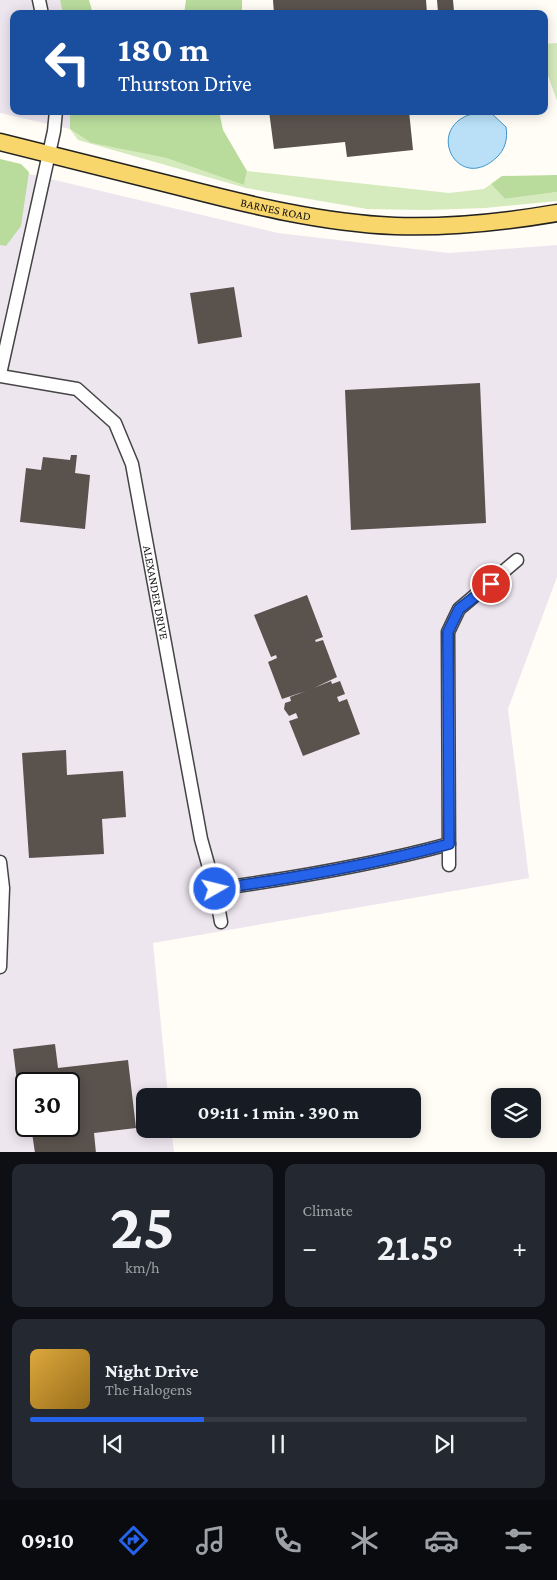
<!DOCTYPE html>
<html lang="en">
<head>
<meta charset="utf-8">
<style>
  :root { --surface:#171b24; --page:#242831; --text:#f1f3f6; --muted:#9ea1a6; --line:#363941; --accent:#2563eb }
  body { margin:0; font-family:"Crimson Pro",serif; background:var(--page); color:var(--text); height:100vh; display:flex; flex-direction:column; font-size:19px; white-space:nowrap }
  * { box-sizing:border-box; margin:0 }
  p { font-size:16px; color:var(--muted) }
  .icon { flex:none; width:28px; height:28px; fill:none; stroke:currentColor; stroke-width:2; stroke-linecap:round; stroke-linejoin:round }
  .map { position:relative; height:1152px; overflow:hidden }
  .details { display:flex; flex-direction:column; gap:12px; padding:12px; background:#0d0f14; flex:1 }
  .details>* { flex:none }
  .banner { position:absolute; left:10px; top:10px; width:538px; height:105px; border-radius:10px; box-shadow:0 2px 12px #0003; background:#1a4fa0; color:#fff; overflow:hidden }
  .controls { position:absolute; left:491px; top:1088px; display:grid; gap:10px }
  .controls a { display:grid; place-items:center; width:50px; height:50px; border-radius:10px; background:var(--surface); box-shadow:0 2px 12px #0003; font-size:25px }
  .speed { position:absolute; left:15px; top:1072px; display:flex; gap:10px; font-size:25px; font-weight:700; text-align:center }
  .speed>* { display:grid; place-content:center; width:65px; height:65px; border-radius:50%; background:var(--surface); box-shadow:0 2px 12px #0003; line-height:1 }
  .speed .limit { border:2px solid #111; border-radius:8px; background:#fff; color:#111 }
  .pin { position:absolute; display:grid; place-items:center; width:42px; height:42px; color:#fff; margin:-21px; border:2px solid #fff; border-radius:50%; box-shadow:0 1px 5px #0007 }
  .me { position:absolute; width:55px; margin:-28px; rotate:82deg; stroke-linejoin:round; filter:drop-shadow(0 0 4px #0008) }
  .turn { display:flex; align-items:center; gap:18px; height:105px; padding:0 25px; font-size:22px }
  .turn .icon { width:65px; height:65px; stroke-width:2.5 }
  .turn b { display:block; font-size:35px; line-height:42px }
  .big { font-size:38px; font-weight:700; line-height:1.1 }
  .details .card { flex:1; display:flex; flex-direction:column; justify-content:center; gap:8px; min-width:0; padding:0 18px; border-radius:10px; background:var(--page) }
  .details .dial { align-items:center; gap:0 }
  .dial b { font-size:65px; line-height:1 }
  .song { display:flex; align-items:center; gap:15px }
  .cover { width:60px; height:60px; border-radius:8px; background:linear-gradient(135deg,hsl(40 70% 55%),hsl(40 70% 35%)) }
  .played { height:5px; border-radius:2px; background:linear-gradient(90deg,var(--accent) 35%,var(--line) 35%) }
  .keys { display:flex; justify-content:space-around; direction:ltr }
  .heat { display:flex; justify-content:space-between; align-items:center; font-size:28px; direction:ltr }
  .details .tiles { flex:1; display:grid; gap:12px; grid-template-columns:1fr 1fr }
  .card:last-child { grid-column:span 2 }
  .trip { position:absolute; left:136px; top:1088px; width:285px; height:50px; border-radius:10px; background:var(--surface); box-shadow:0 2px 12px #0003; font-weight:700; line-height:50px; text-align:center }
  .menu { display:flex; height:80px; justify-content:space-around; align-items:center; background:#090b0e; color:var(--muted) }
  .menu .icon { width:35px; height:35px }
  .menu .active { color:var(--accent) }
  .menu b { font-size:22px; color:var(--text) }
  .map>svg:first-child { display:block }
  .industrial { fill:#eee6ef; fill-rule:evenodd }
  .green { fill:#d5ebbd }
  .forest { fill:#b9dc9c }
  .water { fill:#b9e0f7; stroke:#3f96cf }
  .building { fill:#5a524d }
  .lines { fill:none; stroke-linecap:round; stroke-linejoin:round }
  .minor-casing { stroke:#444; stroke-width:15 }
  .major-casing { stroke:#222; stroke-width:19 }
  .minor { stroke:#fff; stroke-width:12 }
  .major { stroke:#f9d66b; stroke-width:16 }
  .route-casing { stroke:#184099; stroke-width:12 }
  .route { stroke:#2563eb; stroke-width:9 }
  .labels { text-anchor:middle; stroke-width:5; stroke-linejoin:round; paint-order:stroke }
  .street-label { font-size:12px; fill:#111; stroke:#fff }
</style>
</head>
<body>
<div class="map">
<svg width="557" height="1153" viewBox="0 0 557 1153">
  <rect width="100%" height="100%" fill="#fffdf5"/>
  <!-- industrial -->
  <path class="industrial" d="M0 0H60L63 14H14V111H70V129L0 113Z
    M0 167 278 233 449 253 557 245V577L508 709 529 878 153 943 168 1096H145V1129H171L174 1152 0 1153ZM26 1084H69V1126H26Z"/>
  <!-- green -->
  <path class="green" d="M557 43V101L544 64V44Z
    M70 129 91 143 166 158 244 185 247 171 449 193 484 189 491 184 505 199 557 192V201L485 208 427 210 367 209 246 188 78 140Z"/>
  <!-- forest -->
  <path class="forest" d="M60 0H89L93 14H63Z
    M186 0H242V14H184Z
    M70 111H219L223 130 247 171 244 185 166 158 91 143 70 129Z
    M0 159 21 164 29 172 21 226 6 246 0 245Z
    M557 175V192L505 199 491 184 502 176Z"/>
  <!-- water -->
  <path class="water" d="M490 112 506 127C508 139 505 150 496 158 460 191 428 136 464 117 471 113 482 113 490 112Z"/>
  <!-- building -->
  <path class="building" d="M273 0H426L427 13 274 14Z
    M437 0H453L454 11 438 12Z
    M269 111H409L413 150 347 157 345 142 274 149Z
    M234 287 242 337 198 344 190 293Z
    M480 383 486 523 351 530 345 390Z
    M71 455H77L75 473 90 475 85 529 20 522 26 468 41 470 43 457 70 460Z
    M307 595 323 637 315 640 316 642 323 640 337 677 314 688 331 681 332 684 340 681 345 694 337 697 339 702 347 699 360 734 303 756 289 721 298 718 296 713 289 716 284 709 285 703 291 701 290 697 306 691 282 699 268 662 277 658 276 655 271 657 254 615Z
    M66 750 67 775 123 771 126 817 102 819 104 854 29 858 22 753Z
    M55 1044 58 1068 128 1060 136 1128 94 1133 96 1153H35L31 1126H69V1084H26V1098H19L13 1049Z"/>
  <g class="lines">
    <!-- minor casing -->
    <g class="minor-casing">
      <g id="minor">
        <path d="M39 0 42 14"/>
        <path d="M0 374 54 131 56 111"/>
        <path id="s1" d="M0 376 77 389 115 423 132 464 201 839 215 889 221 922"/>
        <path d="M0 862 3 888 0 967"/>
        <path d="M449 865 448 632 459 609 517 560"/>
        <path d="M215 889C295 878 372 865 449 844"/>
      </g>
    </g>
    <!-- major casing -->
    <g class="major-casing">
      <g id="major">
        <path id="s2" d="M0 142C60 157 120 172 180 187 250 205 322 223 395 226 449 228 504 222 557 213"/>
      </g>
    </g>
    <!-- minor -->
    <use href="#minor" class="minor"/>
    <!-- major -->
    <use href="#major" class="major"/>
  </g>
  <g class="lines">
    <!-- route casing -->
    <g class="route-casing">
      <path id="route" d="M215 889C295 878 372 865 449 844L448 632 459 609 491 584"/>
    </g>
    <!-- route -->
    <use href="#route" class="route"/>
  </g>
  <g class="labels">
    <!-- street labels -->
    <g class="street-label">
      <text dy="4" stroke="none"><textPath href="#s2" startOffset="284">BARNES ROAD</textPath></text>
      <text dy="4" stroke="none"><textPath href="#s1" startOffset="304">ALEXANDER DRIVE</textPath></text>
    </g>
  </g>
</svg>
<div class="controls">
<a><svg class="icon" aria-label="layers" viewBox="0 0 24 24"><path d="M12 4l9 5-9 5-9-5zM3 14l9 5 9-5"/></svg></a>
</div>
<div class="speed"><div class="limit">30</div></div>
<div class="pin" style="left:491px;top:584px;background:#d93025"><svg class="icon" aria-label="arrive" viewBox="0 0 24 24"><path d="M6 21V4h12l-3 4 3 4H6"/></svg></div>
<svg class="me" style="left:215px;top:889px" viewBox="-20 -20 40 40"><circle r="17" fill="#2563eb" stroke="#fff" stroke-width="3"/><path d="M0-11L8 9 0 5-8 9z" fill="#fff"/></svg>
<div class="trip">09:11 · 1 min · 390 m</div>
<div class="banner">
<div class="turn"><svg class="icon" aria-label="left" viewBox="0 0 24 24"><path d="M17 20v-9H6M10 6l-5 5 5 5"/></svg><div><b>180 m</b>Thurston Drive</div></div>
</div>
</div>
<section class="details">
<div class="tiles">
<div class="card dial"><b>25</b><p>km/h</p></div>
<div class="card"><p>Climate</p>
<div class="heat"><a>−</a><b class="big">21.5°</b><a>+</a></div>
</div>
<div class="card">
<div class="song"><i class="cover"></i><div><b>Night Drive</b><p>The Halogens</p></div></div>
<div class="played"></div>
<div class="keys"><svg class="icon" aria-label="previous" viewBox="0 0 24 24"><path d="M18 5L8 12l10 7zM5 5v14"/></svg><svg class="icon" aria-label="pause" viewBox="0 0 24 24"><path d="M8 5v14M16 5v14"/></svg><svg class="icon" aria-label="next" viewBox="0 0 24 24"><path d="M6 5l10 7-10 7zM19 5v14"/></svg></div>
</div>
</div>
</section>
<nav class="menu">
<b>09:10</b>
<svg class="icon active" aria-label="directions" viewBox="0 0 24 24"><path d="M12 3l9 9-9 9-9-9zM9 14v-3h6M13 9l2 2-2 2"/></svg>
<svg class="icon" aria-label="music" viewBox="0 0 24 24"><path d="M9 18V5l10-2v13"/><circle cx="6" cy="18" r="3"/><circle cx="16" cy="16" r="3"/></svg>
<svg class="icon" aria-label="phone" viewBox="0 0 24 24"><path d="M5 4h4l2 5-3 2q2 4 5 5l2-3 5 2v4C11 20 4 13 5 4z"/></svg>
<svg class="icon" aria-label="climate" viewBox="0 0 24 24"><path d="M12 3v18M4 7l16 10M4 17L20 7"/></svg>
<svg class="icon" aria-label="car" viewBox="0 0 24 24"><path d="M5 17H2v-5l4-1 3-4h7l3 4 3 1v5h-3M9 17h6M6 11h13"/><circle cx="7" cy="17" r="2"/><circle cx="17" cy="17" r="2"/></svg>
<svg class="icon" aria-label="filters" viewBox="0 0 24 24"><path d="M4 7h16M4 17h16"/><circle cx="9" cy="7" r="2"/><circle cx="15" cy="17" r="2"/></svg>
</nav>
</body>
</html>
